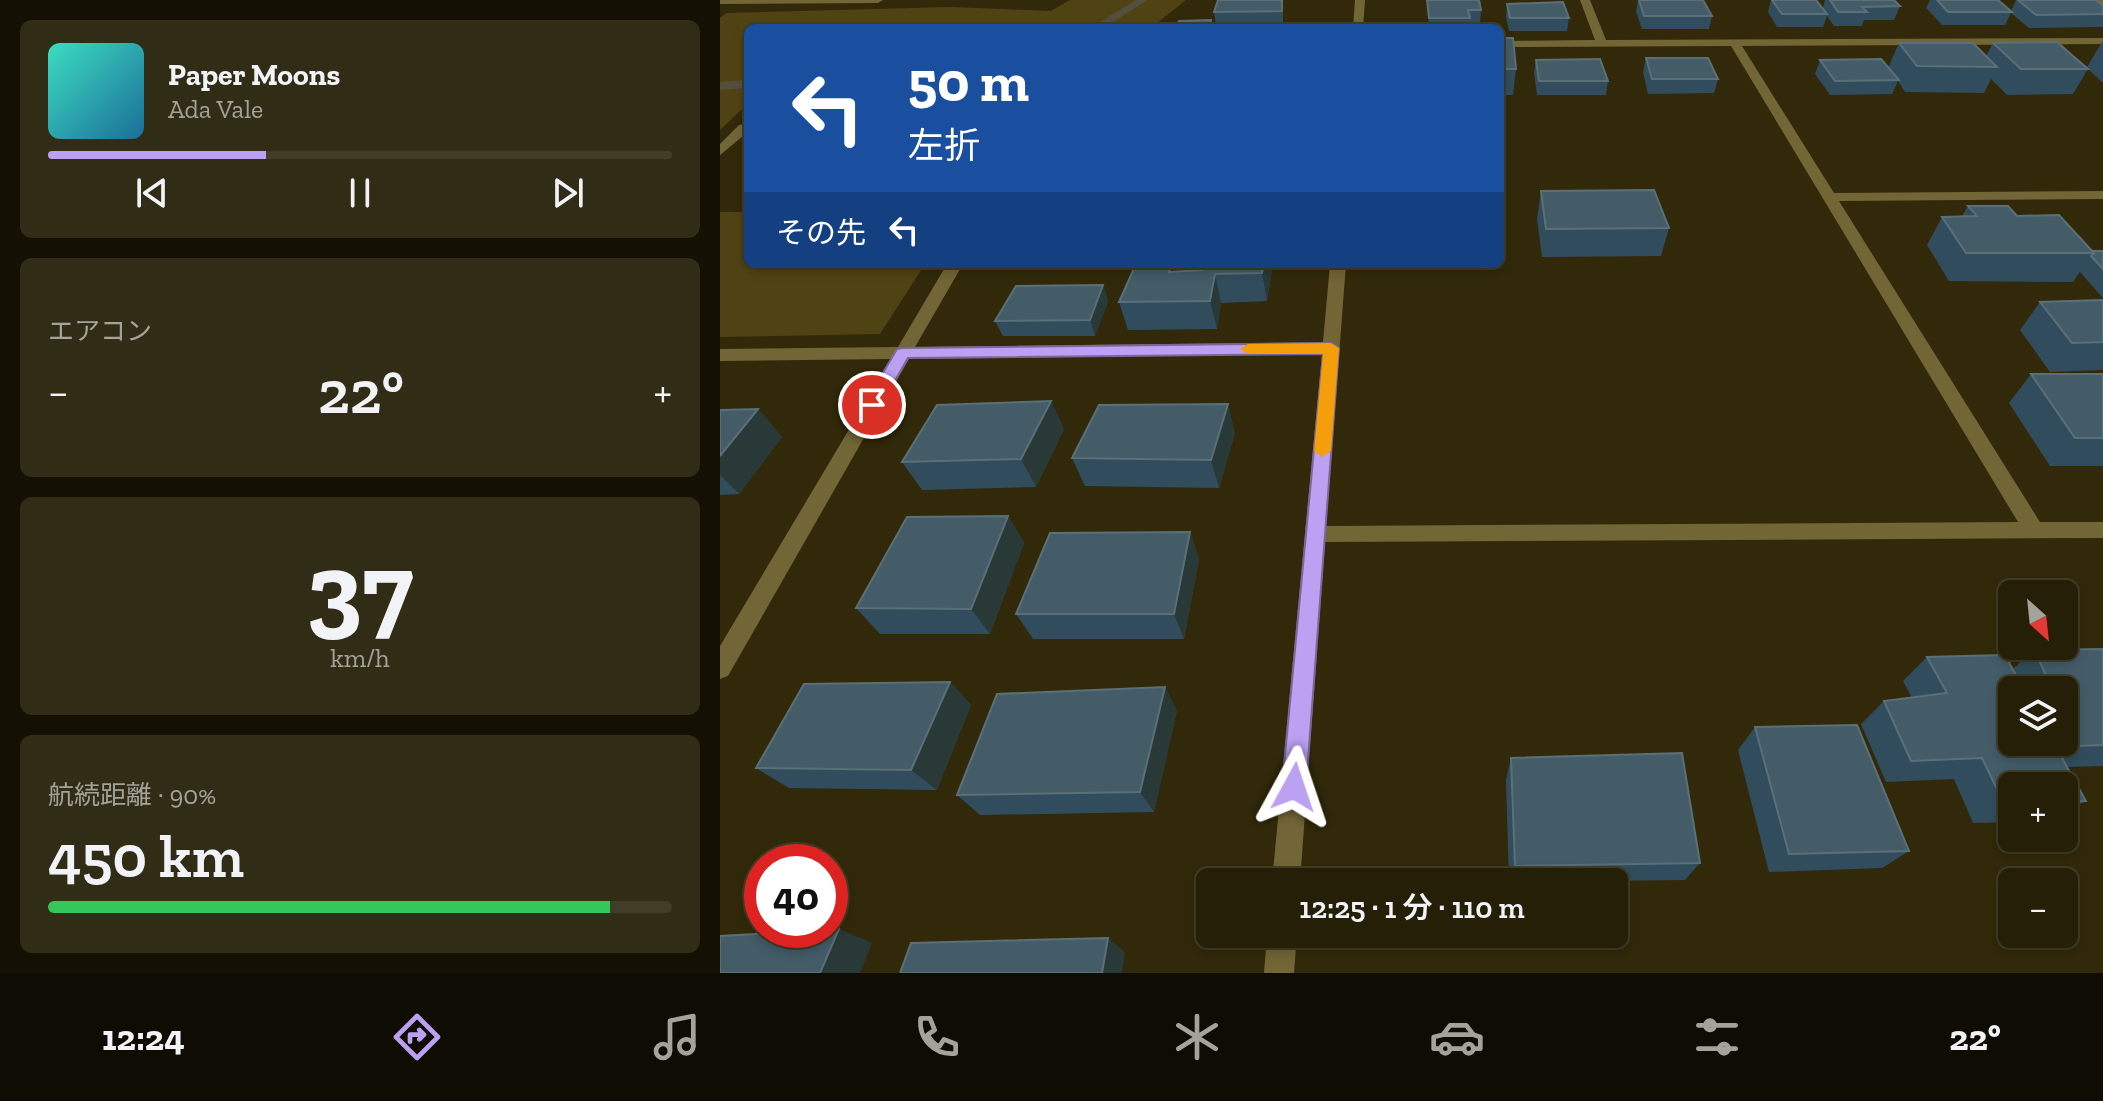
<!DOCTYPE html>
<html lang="ja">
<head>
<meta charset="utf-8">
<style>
  :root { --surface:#251f07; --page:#312c15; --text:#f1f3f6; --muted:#a3a29b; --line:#423d28; --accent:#bca0f2 }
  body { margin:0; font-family:"Zilla Slab","Noto Sans JP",serif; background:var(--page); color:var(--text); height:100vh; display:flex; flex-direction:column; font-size:30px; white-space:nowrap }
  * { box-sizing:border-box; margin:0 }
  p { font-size:26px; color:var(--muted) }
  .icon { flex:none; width:44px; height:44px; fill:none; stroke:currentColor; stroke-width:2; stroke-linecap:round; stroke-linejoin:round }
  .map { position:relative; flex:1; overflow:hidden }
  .side { display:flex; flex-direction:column; gap:20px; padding:20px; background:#141104; width:720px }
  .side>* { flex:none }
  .banner { position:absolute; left:24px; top:24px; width:760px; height:244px; border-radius:12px; box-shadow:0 4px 12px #0003,0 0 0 2px var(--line); background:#1a4fa0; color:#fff; overflow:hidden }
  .needle { width:52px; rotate:153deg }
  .fabs { position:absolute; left:1278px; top:580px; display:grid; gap:16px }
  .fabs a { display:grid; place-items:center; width:80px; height:80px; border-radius:12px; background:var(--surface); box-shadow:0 4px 12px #0003,0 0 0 2px var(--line); font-size:40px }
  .speed { position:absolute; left:24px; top:844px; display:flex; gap:16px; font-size:40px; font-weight:700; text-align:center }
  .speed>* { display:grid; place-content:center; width:104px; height:104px; border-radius:50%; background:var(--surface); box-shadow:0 4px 12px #0003,0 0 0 2px var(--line); line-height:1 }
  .speed .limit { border:12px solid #d22; background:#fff; color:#111 }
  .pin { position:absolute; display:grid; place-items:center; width:68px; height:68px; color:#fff; margin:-34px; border:4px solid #fff; border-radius:50%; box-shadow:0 2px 8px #0007 }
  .me { position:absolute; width:88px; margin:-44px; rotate:5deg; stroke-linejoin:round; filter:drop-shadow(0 0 6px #0008) }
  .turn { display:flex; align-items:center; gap:28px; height:168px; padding:0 32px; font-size:36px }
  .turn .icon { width:104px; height:104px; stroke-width:2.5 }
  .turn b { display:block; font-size:56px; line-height:68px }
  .then { display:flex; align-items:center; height:76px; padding:0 32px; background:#0003; gap:16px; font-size:30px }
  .big { font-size:60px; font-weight:600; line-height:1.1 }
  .side .tile { flex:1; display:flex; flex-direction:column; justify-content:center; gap:12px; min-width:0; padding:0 28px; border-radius:12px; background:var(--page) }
  .side .dial { align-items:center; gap:0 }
  .dial b { font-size:104px; line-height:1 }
  .song { display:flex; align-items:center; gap:24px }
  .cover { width:96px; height:96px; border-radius:12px; background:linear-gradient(135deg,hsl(170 70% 55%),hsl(200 70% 35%)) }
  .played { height:8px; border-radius:4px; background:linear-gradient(90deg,var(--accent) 35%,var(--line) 35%) }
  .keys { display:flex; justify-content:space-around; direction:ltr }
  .heat { display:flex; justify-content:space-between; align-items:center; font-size:44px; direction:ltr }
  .charge { height:12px; border-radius:6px; background:linear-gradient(90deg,#34c759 90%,var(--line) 0) }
  .trip { position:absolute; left:476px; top:868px; width:432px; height:80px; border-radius:12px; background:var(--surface); box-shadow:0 4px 12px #0003,0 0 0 2px var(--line); font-weight:600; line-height:80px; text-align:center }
  .tab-bar { display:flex; height:128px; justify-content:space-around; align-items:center; background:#0f0c03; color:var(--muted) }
  .tab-bar .icon { width:56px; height:56px }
  .tab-bar .selected { color:var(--accent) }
  .tab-bar b { font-size:36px; color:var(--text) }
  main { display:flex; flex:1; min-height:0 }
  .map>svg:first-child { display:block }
  .green { fill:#504313 }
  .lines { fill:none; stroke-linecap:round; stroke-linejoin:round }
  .stream { fill:#544e3c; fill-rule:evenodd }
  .minor { fill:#726536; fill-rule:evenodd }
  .wall { fill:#314d5d; fill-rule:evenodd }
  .shaded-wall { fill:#293937 }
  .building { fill:#435c68; stroke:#5b6f77; stroke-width:2 }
  .route { fill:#bca0f2; stroke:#7a689d; stroke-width:2 }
  .slow { fill:#f59e0b }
</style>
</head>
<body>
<main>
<section class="side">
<div class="tile">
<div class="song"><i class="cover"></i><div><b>Paper Moons</b><p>Ada Vale</p></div></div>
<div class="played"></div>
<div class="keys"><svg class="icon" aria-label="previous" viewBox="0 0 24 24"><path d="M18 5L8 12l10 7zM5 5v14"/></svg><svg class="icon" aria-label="pause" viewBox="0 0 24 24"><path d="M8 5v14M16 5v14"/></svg><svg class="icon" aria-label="next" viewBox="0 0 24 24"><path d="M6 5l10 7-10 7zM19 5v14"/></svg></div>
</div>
<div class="tile"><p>エアコン</p>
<div class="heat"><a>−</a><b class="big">22°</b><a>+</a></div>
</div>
<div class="tile dial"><b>37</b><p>km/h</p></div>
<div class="tile"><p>航続距離 · 90%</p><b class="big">450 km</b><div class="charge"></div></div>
</section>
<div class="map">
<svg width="1383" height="973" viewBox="0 0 1383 973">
  <rect width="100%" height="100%" fill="#312909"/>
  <!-- green -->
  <path class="green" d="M350 0H466L431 28H28V109H22L0 130V18L6 13 230 7 331 11Z
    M0 212H28V264H205L160 334 0 337Z"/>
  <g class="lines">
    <!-- stream -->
    <path class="stream" d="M416 0H428L383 28H370Z
      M28 80V88L0 90V82Z"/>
    <!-- minor -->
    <path class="minor" d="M0 0H163L158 3 0 4Z
      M635 0H645L643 28H633Z
      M860 0H870L886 40 1383 38V44L1022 46 1114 193 1383 191V199L1119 201 1320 522H1383V538L605 542 580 882H552L602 354 189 359 8 676 0 679V646L171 359 0 361V349L178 347 227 264H243L195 347 603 342 610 264H626L606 526 1298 522 1011 46 780 47V41L875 40Z
      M1371 0H1383V8Z
      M28 124V132L0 155V144L19 125Z
      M547 934H577L574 973H544Z"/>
  </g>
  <!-- wall -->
  <path class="wall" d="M498 0H563V25H496L494 12Z
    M707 0H759L761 10 760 23H750L749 28H709Z
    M918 0 992 16 989 29H922L916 12Z
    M1051 0 1103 8 1105 0H1174L1180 6 1174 20H1144L1142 26H1114L1107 16 1103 27H1057L1048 12Z
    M1210 0H1278L1291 11 1296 0H1375L1383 5V27L1309 28 1291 13 1285 25H1222L1206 8Z
    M787 4 849 18 847 31H789L786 17Z
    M780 38 796 69 793 95H780Z
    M1382 42H1383V83L1368 69 1353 94 1287 95 1271 79 1264 93 1185 92 1178 81 1172 94 1110 95 1095 74 1100 60 1168 68 1179 43 1266 56 1273 43 1367 67Z
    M926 58 998 79 994 93 928 94 923 72Z
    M816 60 888 81 886 95H817L814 73Z
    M821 191 949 228 941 256 822 257 817 219Z
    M1248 206 1297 216 1372 251H1383V298L1360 272 1353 282 1229 281 1207 245 1222 217 1242 216Z
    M553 264 547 301 501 303 497 329 408 330 399 302 452 272Z
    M383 285 388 301 375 336H283L275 321Z
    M1383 300V370L1330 372 1300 330 1320 302Z
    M1311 374H1383V466H1330L1289 403Z
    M331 401 344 429 316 487 202 490 182 462Z
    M38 409 62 437 19 494 0 495V410Z
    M515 433 499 488 365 486 352 458Z
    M288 516 304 543 270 634H160L136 608Z
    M470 532 479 559 464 639H313L296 614Z
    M1383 649V766L1347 767 1366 801 1344 813V786H1292V822L1253 823 1234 779 1166 782 1141 724 1164 701 1192 698 1183 681 1207 657 1293 669 1314 650ZM1292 690H1344V742H1292Z
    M230 682 251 705 217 790 69 788 36 768Z
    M457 710 434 812 260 815 237 795Z
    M1035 727 1189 851 1162 868 1049 872 1018 750Z
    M791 758 980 863 965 880 789 882 786 780Z"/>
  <!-- shaded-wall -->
  <path class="shaded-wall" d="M544 264H553L547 301 542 273Z
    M495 274 501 303 497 329 490 301Z
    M383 285 388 301 375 336 370 320Z
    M331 401 344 429 316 487 301 459Z
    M508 404 515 433 499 488 491 460Z
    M38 409 62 437 19 494 0 475V456Z
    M288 516 304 543 270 634 251 609Z
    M470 532 479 559 464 639 454 614Z
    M230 682 251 705 217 790 191 770Z
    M445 687 457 710 434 812 420 792Z
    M119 929 152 943 140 973H100Z
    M388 938 405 952 402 973H382Z"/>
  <!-- building -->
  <path class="building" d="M498 0H562V11L494 12Z
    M707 0H759L761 10H748L750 18H709Z
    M919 0H983L992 16H924Z
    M1052 0H1096L1107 14H1062Z
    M1110 0H1174L1180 6 1142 7 1147 12H1118Z
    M1217 0H1278L1292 12H1228Z
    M1298 0H1375L1383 5V14L1316 15Z
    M843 2 849 18H790L787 4Z
    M491 20 490 25H502L501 28H456L459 21Z
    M780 38H793L796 69H780Z
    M1337 42 1368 69H1301L1273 43Z
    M1179 43H1253L1277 67 1197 66Z
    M926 58H988L998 79H932Z
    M880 59 888 81H819L816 60Z
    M1161 59 1179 80 1115 81 1100 60Z
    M934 190 949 228 826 229 821 191Z
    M1248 206H1288L1297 216 1339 215 1374 253H1246L1222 217 1257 216Z
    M1372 251H1383V269L1371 256 1374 253Z
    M483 264H544L542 273 495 274 490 301 399 302 415 266H451L449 272 482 270Z
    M383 285 370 320 275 321 296 286Z
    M1383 300V342L1352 343 1320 302Z
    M1311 374H1383V438H1355Z
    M331 401 301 459 182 462 217 405Z
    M508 404 491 460 352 458 379 405Z
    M38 409 0 456V410Z
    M288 516 251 609 136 608 187 517Z
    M470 532 454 614H296L330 533Z
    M1383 649V745L1360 746 1344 713V690H1333L1314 650Z
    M1285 655 1304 690H1292V742H1333L1366 801 1344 802V786H1292V803L1284 804 1262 758 1191 761 1164 701 1227 693 1207 657Z
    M230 682 191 770 36 768 84 684Z
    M445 687 420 792 237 795 277 694Z
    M1137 725 1189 851 1069 854 1035 727Z
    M962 753 980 863 795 866 791 758Z
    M119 929 100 973H0V936Z
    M388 938 382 973H180L191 943Z"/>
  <!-- route -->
  <path class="route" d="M611 343 619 348 586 787 582 795 574 799 566 795 562 787 603 354 188 358 158 410 152 411 144 405 177 349 183 348Z"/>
  <!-- slow -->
  <path class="slow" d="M611 343 619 348 611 451 602 457 594 451 603 354H528L520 349 528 344Z"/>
</svg>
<div class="fabs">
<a><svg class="needle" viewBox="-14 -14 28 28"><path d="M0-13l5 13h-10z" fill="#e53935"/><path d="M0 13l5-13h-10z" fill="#a3a29b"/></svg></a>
<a><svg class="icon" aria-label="layers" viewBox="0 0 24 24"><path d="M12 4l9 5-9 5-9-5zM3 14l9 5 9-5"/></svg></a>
<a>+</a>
<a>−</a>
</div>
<div class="speed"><div class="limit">40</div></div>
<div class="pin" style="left:152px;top:405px;background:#d93025"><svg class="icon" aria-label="arrive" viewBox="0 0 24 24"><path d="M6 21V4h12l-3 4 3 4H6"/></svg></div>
<svg class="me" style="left:574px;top:787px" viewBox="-20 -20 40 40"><path d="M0-17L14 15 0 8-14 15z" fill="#bca0f2" stroke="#fff" stroke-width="4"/></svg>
<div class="trip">12:25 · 1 分 · 110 m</div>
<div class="banner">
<div class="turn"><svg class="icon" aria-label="left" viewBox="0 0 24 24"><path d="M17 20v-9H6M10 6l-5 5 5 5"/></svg><div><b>50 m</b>左折</div></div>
<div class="then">その先<svg class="icon" aria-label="left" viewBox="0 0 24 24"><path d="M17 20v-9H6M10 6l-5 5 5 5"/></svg></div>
</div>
</div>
</main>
<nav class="tab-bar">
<b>12:24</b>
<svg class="icon selected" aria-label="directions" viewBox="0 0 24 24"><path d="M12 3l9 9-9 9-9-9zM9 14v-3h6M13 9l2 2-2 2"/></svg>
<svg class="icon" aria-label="music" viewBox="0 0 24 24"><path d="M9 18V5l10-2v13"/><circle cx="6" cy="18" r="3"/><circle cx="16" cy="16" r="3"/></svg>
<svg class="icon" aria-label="phone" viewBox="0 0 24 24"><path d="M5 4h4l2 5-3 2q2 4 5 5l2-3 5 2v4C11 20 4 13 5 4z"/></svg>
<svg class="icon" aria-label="climate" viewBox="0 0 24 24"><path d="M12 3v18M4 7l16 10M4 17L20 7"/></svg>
<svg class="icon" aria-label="car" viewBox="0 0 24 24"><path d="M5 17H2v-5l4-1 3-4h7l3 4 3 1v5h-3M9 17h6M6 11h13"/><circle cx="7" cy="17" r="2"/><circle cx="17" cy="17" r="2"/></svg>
<svg class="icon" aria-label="filters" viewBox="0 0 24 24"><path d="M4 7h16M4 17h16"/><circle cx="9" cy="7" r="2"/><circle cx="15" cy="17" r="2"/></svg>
<b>22°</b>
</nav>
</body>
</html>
